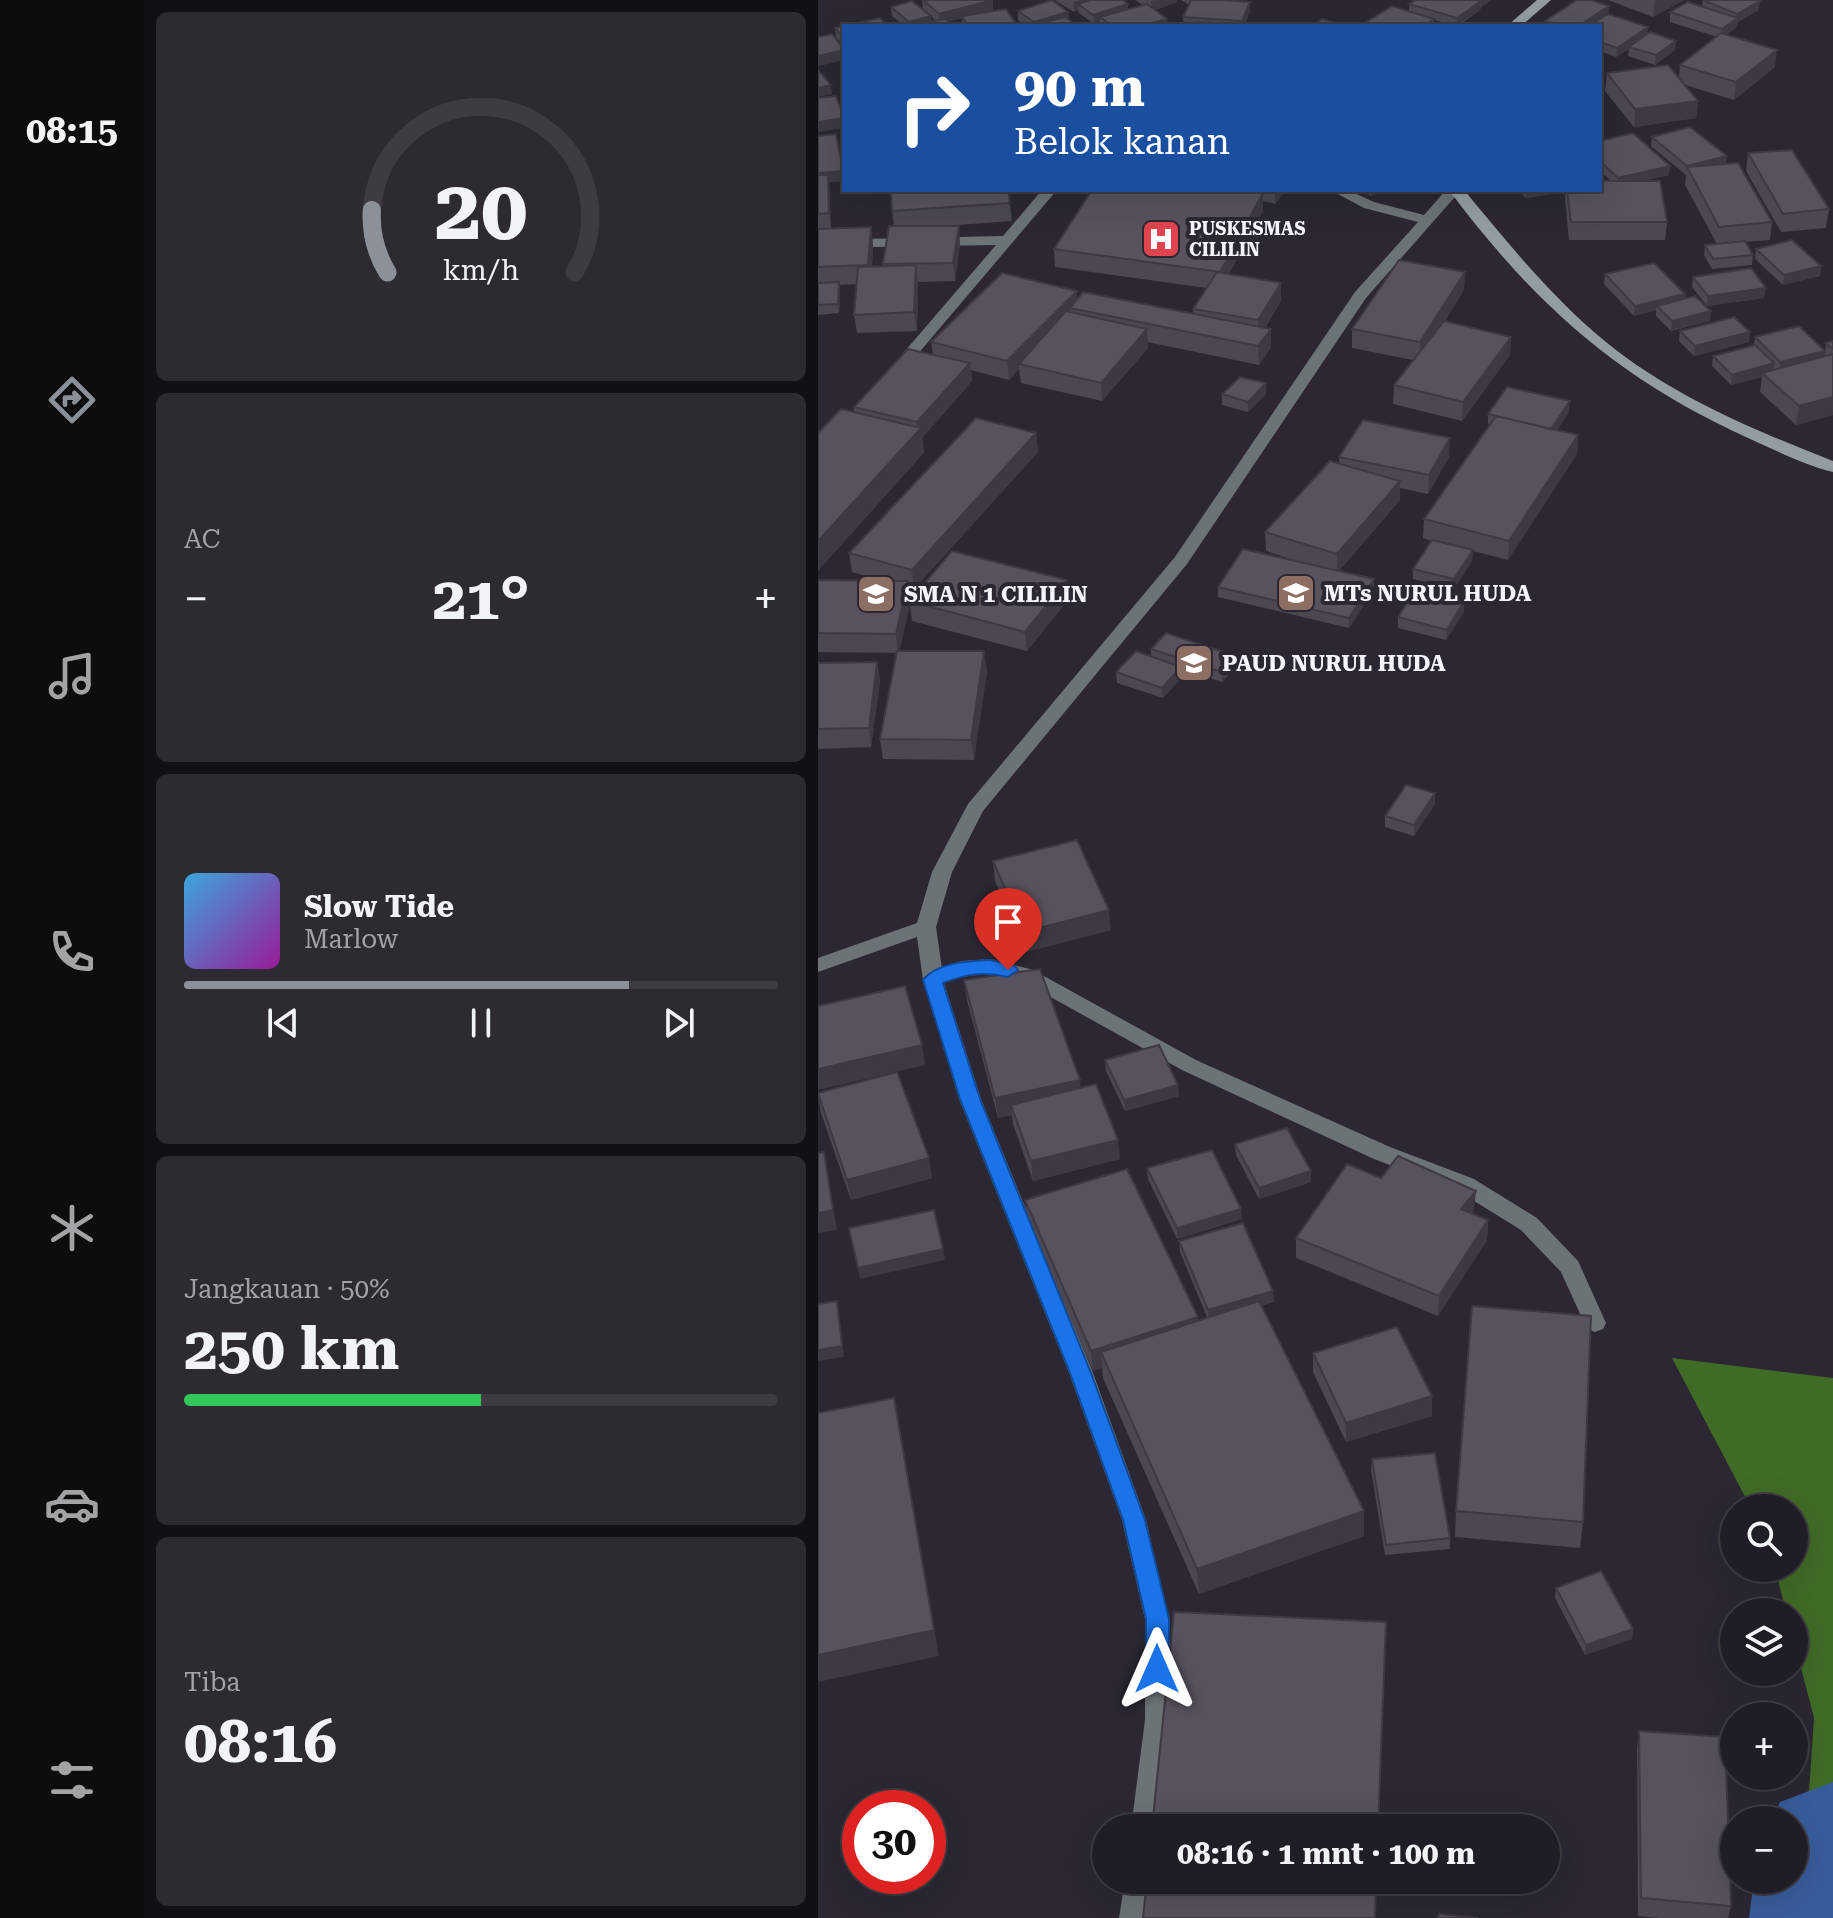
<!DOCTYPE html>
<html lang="id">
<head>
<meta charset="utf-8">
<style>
  :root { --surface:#211d26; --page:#2d2a32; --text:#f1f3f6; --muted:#a2a2a7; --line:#3e3b43; --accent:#8c9099 }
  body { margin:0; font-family:"Roboto Serif",serif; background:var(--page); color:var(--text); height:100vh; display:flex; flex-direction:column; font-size:30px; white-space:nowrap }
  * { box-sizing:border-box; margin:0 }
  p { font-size:26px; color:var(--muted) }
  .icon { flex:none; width:44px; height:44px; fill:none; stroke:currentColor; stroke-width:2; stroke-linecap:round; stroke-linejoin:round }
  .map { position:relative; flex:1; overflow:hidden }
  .panel { display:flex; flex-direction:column; gap:12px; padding:12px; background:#121015; width:674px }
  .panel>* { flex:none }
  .top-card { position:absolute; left:24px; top:24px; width:760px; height:168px; border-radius:0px; box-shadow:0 8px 32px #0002,0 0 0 2px var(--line); background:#1a4fa0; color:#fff; overflow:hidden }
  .buttons { position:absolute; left:902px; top:1494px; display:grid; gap:16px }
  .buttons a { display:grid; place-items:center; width:88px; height:88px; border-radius:50%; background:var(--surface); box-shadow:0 8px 32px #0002,0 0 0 2px var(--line); font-size:40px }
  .speed { position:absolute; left:24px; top:1790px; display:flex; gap:16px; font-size:40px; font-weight:700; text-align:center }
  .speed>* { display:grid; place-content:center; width:104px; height:104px; border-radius:50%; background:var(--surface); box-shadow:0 8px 32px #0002,0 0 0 2px var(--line); line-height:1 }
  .speed .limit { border:12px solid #d22; background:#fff; color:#111 }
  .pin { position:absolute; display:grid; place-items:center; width:68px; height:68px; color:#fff; margin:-82px -34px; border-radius:50% 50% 50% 0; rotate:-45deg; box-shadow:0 0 8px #0007 }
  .pin .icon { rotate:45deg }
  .me { position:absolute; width:88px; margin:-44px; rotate:0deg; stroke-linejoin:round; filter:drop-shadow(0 0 6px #0008) }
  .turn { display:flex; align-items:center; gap:28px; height:168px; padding:0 40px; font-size:36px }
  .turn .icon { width:104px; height:104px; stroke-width:2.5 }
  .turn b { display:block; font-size:56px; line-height:68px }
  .big { font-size:60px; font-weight:700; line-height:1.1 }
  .panel .card { flex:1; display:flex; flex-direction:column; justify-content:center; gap:12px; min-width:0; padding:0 28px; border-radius:12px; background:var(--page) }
  .panel .dial { align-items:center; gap:0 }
  .dial svg { height:208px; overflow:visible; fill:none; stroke:var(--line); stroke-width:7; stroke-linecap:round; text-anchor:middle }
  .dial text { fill:var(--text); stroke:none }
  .song { display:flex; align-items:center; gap:24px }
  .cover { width:96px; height:96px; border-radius:12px; background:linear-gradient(135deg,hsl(200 70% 55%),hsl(300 70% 35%)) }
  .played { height:8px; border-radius:4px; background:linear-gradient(90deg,var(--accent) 75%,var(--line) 75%) }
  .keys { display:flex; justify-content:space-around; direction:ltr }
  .heat { display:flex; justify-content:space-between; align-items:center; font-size:44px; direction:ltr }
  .charge { height:12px; border-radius:6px; background:linear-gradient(90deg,#34c759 50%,var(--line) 0) }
  .trip { position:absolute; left:274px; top:1814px; width:468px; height:80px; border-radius:40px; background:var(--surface); box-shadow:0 8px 32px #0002,0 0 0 2px var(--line); font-weight:700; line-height:80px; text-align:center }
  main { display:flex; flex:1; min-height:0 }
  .tab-bar { display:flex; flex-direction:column; width:144px; justify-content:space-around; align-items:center; background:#0d0c0f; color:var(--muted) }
  .tab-bar .icon { width:56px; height:56px }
  .tab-bar .on { color:var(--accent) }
  .tab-bar b { font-size:36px; color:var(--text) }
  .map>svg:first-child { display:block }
  .forest { fill:#406b26 }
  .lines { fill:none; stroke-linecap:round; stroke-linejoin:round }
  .river { fill:#385d9c; fill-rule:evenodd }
  .street { fill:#6c7376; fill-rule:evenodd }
  .secondary { fill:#929ca1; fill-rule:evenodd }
  .wall { fill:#4c4751 }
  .shaded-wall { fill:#3e3942 }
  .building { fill:#58525e; stroke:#3e3942; stroke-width:2 }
  .route { fill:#1a73e8; stroke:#114b97; stroke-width:2 }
  .labels { text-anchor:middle; stroke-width:8; stroke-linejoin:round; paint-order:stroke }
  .far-poi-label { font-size:18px; font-weight:bold; fill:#f6f3fa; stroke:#2c2732; text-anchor:start }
  .poi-label { font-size:22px; font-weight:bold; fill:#f6f3fa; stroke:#2c2732; text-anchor:start }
</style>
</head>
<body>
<main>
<nav class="tab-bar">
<b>08:15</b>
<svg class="icon on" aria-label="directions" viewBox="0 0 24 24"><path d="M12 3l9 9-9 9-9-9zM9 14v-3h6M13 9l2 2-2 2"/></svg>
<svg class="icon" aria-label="music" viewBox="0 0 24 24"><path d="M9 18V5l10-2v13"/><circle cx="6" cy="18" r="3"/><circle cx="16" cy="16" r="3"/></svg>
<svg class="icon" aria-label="phone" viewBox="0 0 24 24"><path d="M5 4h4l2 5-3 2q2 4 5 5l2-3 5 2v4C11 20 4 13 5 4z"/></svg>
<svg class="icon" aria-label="climate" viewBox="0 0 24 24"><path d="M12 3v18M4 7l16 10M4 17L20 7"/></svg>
<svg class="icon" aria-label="car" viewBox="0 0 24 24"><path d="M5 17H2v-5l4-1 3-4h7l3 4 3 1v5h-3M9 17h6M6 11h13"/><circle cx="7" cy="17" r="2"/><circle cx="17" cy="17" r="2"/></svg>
<svg class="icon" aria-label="filters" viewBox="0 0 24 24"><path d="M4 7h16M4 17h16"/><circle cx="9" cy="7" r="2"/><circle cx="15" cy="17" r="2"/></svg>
</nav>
<section class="panel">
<div class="card dial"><svg viewBox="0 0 100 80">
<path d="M14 69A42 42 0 1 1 86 69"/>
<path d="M14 69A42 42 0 0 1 8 45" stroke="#8c9099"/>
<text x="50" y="56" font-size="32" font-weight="700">20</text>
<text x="50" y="72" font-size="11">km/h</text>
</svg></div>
<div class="card"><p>AC</p>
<div class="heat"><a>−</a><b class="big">21°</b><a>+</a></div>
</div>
<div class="card">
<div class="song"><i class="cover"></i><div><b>Slow Tide</b><p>Marlow</p></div></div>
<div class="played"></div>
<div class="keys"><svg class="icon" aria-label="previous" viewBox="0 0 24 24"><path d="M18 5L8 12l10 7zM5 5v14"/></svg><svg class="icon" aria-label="pause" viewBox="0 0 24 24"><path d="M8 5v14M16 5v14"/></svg><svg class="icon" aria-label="next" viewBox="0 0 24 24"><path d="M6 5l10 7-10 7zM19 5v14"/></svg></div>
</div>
<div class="card"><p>Jangkauan · 50%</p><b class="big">250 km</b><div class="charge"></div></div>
<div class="card"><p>Tiba</p><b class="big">08:16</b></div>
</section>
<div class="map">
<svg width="1015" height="1918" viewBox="0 0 1015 1918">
  <rect width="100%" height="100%" fill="#2c2732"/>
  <!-- forest -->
  <path class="forest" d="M854 1358 1015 1378V1918H972L986 1864 996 1718 976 1641V1612H968L957 1568H976V1508H933Z"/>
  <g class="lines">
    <!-- river -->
    <path class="river" d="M1015 1782V1918H931L936 1880H976V1820H954L962 1802Z"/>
    <!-- street -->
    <path class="street" d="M224 190H239L88 368 83 370 75 365 178 245 0 248V240L185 236Z
      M512 190H530L556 202 606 215 628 190H643L548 298 369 564 165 811 134 872 118 927 124 969 144 961 173 959 215 970 378 1060 572 1147 656 1179 719 1218 760 1261 788 1323 785 1329 777 1332 769 1329 743 1272 703 1230 640 1191 556 1159 364 1070 202 980C173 973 154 972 126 983L163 1099 275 1373 328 1520 351 1619 353 1720 339 1828H313L327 1720V1619L304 1520 251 1373 141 1099 105 980 99 937 0 972V958L99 923 114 872 150 804 357 557 537 292 600 222 546 208Z
      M307 1880H333L329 1918H301Z"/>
    <!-- secondary -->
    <path class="secondary" d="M719 0H733L703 26H689Z
      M631 190H646C690 243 734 298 788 342 854 396 936 430 1015 461V472C986 465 957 450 930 438 800 379 716 304 631 190Z"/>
  </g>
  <!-- wall -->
  <path class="wall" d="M104 0 175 10 161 13 198 24V26H145L144 18 130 21 86 26 74 16 73 7 113 21H118L105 9Z
    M238 0H304L310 4V9L325 5 317 0H359V2L337 10 349 26H283L282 22 276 24 261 13 260 10 256 12 238 1Z
    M363 0H403L432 11 426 26H366L365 17 371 5Z
    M597 0H673L663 7 662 10 640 26 616 20V26H545V24L591 11V4Z
    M790 0H866L835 17Z
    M885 0 941 10 920 22 919 27 908 35 957 67 916 100 867 85 880 101 878 118 816 127 787 91 789 73 861 78 862 65 899 37 852 22V12L884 6Z
    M791 6 790 14 829 34 858 41 857 50 837 65 810 56 811 49 798 57 782 51V26H727V21Z
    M200 11 250 12 251 19 259 26H209L200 20Z
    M26 26V46L18 37 17 28Z
    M0 136 25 171 26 181 11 182 13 228 53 227 55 245 54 267H65V264L76 226 74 211 190 190 194 221 126 226 142 244 137 281 100 282 99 331 39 333 36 315 39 284 22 285V292L21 313 0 315Z
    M834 137 908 164 954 222 952 240 927 242 935 255 934 265 894 269 886 255 887 245 899 244 867 185 868 175 833 146Z
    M782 141 851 175 825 181 849 222 847 240H751L747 199V192L708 198 701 190H782L793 181 782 171Z
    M930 153 1011 209 1008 228 963 232 928 171Z
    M274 190H468L457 204 445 201V211L411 274 463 301 447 328 453 329V347L441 365 329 342 330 348 284 401 203 383 201 369 191 380 153 370 154 381 104 438 106 453 36 412V407L115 354 113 342 259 299 375 313V309L389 288 237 267 236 249Z
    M542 190H566L553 196Z
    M938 249 1003 266 1002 276 965 285 937 259Z
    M647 272 646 290 627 321 693 337 692 355 644 421 575 404 576 385 595 360 534 348V329Z
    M787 274 867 294V299L892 321 853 331 838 316V310L816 316 786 284Z
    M875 277 946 298 889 306 874 287Z
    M862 331 931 342 876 356 861 341Z
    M937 337 1007 351 1008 343 1015 341V415L978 425 942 392 944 377 913 385 894 366 895 356 936 345Z
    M404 394H448L430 412 404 405Z
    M751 412 739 430 760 435 759 454 690 560 655 551 654 561 635 590 595 579V569L614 541 605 538 606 519 672 424H670V414Z
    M218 433 220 452 96 589 91 588 93 600 249 580 250 600 209 651 94 621 92 605 81 651 169 671 156 760 65 759 62 739 78 653 0 652V580L66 581 34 572 31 553Z
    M521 457H631L610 494 582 488V500L521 571 556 579V590L531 628 400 597V587L484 563 448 551 447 532 521 463Z
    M646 612 628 640 580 628V617Z
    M333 649 418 656V666L404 682 363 669 364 677 345 698 299 683 298 672 333 656Z
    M59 662 62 681 53 747 0 749V663Z
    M617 793V804L596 836 567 827V816Z
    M175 861 293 930 208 952 177 881Z
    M146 980 263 1088 302 1159 215 1181 195 1124 194 1115 180 1118 149 1000Z
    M287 1060 361 1096 307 1111 288 1071Z
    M0 1095 114 1178 33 1200 3 1113Z
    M417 1144 493 1171V1182L441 1199 418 1155Z
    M329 1168 424 1219 359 1239 330 1179Z
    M563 1178 656 1210 654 1214 670 1220 669 1240 620 1316 478 1258V1238Z
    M207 1200 380 1321 389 1317 362 1252 361 1241 456 1302 443 1306 546 1511V1536L381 1594 285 1378 284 1368 275 1371 209 1220Z
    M495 1353 614 1416 528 1442 495 1372Z
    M554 1459 632 1538V1549L567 1555 553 1470Z
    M638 1511 765 1522 762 1548 637 1537Z
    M738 1588 815 1629 814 1639 767 1655 737 1598Z
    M821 1731 913 1906 910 1918H841L820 1916 819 1749Z"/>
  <!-- shaded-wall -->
  <path class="shaded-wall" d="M175 0V10L122 24 121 14Z
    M263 0H290L260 4V10L256 12V2Z
    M338 0H359V2L334 11 333 1Z
    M663 0H673L663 7Z
    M837 0H866L835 17Z
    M663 1 662 10 638 26 639 18Z
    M942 1 941 10 920 22 919 27 903 38 904 29 918 19 919 14Z
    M432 2V11L426 26H424V21Z
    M310 4V13L282 17V22L276 24 275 15Z
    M791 6 790 15 774 26H760Z
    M250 12 251 21 219 24V26H216V22Z
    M113 16 114 25 91 26V22Z
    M349 19V26H324Z
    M616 19V26H606Z
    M830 27 829 37 811 47V49L798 57 799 48Z
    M858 41 857 50 837 65 838 55Z
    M26 50V60L23 56 24 61 0 66V56Z
    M959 50 957 67 916 100 918 82Z
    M13 85 14 94 0 97V88Z
    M880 101 878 118 816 127 817 109Z
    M26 118V128L0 132V122Z
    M909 156 908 165 869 167 868 175 869 166Z
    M852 166 851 175 799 187 800 178Z
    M25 171 26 181 11 182 13 231 11 213 0 183V173Z
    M457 190H468L457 204Z
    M553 190H566L553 196Z
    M708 190H747V192L708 198Z
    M445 193V211L402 290V272Z
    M141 226 142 244 137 281 135 263Z
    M53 227 55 245 52 284 50 265Z
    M98 265 100 284 99 331 96 312Z
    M1003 266 1002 276 965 285 966 275Z
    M647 272 646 290 602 361V342Z
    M21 282 22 292 21 313 20 304Z
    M463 283V301L440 338V320Z
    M948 288 946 298 889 306 890 296Z
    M259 291 260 309 252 308 253 317 201 364V369L191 380 189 361Z
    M867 294 866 304 839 306 838 310 816 316 817 306Z
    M893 311 892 321 853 331 854 321Z
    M329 329 330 348 284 401 283 383Z
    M453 329V347L441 365 440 346Z
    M932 332 931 342 876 356 877 346Z
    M693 337 692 355 644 421 645 402Z
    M1007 351 1006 361 961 372 962 362Z
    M152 363 154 381 104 438 106 453 0 571V541L100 431 99 422Z
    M956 363 955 374 944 373V377L913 385 914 375Z
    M448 383V394L430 412V402Z
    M1015 397V415L978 425 981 406Z
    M752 401 751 412 732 439 733 429Z
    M218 433 220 452 96 589 94 570Z
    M760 435 759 454 690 560 691 541Z
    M632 438 631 457 610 494 611 475Z
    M582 481V500L519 573V554Z
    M655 550 654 561 635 590 636 579Z
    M556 579V590L531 628V618Z
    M249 580 250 600 209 651 207 632Z
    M90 581 93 601H91L92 605 80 653 78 634Z
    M646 601V612L628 640 629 630Z
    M166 651 169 671 156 760 153 740Z
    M418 656V666L404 682V672Z
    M59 662 62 681 53 747 51 728Z
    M363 667 364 677 345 698 344 688Z
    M617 793V804L596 836V825Z
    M291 910 293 930 208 952 206 932Z
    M104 1045 107 1065 0 1090V1069Z
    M262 1080 264 1100 193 1105 194 1115 180 1118 177 1098Z
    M360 1085 361 1096 307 1111 306 1100Z
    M300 1140 302 1159 215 1181 213 1161Z
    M6 1152 19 1230 0 1233V1213Z
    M111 1158 114 1178 33 1200 29 1180Z
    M493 1171V1182L441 1199V1188Z
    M658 1191 656 1210 642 1229 643 1209Z
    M423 1209 424 1219 359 1239V1228Z
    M670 1220 669 1240 620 1316 621 1296Z
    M125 1249 127 1260 42 1279 40 1268Z
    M455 1291 456 1302 391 1321 390 1310Z
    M19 1301 26 1357 0 1361V1350Z
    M380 1317 381 1337 283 1352 284 1368 275 1371 273 1351Z
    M614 1396V1416L528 1442V1423Z
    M76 1398 121 1656 0 1682V1655Z
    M546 1511V1536L381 1594 379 1569Z
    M815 1629 814 1639 767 1655 768 1645Z"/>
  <!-- building -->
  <path class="building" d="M105 0H175L121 14Z
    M234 0 250 12 216 22 200 11Z
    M273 0H304L310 4 275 15 260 4Z
    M373 0H403L432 2 424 21 365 17Z
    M597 0H659L663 1 639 18 591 4Z
    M759 0H773L791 6 760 26H743L727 21Z
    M885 0H939L942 1 919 14Z
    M94 1 113 16 91 22 73 7Z
    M870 2 920 18 904 29 852 12Z
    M329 4 349 19 324 26H294L282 17Z
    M574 6 616 19 606 26H550L545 24Z
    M188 9 198 24 182 26H150L144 16Z
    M790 14 830 27 799 48 782 42V26H771Z
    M248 17 259 26H221L219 24Z
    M62 18 70 26H26V38L17 28Z
    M128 19 133 26H86Z
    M504 19 527 26H495Z
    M376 22 416 24V26H375Z
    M832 32 858 41 838 55 811 47Z
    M903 33 959 50 918 82 862 65Z
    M14 34 26 49V50L0 56V37Z
    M850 65 880 101 817 109 789 73Z
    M0 70 13 85 0 88Z
    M18 96 26 118 0 122V98Z
    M872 127 909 156 869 166 834 137Z
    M815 133 852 166 800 178 782 161V141Z
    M18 134 25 171 0 173V136Z
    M974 150 1011 209 965 214 930 153Z
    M920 163 954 222 901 227 869 167Z
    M0 175H10L11 213 0 214Z
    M782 181H842L849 222H753L749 190H782Z
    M73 190H190L192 203 74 211Z
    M274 190H423L445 193 402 272 236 249Z
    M71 226H141L135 263 65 264Z
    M53 227 50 265 0 267V229Z
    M974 240 1003 266 966 275 938 249Z
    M927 241 935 255 895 259 887 245Z
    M581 260 647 272 602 342 534 329Z
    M836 263 867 294 817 306 787 274Z
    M98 265 96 312 36 315 40 267Z
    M933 268 948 288 890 296 875 277Z
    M399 272 463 283 440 320 375 309Z
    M184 273 259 291 189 361 113 342Z
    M21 282 20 304 0 305V283Z
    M265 292 453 329 440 346 252 308Z
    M877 296 893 311 854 321 839 306Z
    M248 311 329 329 283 383 201 364Z
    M916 317 932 332 877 346 862 331Z
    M626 321 693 337 645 402 576 385Z
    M981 326 1007 351 962 362 937 337Z
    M1015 341V349L1008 343Z
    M937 345 956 363 914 375 895 356Z
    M90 349 152 363 99 422 36 407Z
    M1015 354V397L981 406 944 373Z
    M422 377 448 383 430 402 404 394Z
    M689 387 752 401 733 429 670 414Z
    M23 409 103 428 0 541V433Z
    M678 416 760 435 691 541 606 519Z
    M158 418 218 433 94 570 31 553Z
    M545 420 632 438 611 475 521 457Z
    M512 461 582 481 519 554 447 532Z
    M614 540 655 550 636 579 595 569Z
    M425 549 556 579 531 618 400 587Z
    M134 551 249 580 207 632 91 601Z
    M0 580 90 581 78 634 0 633Z
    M598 589 646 601 629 630 580 617Z
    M348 633 418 656 404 672 333 649Z
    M79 651H166L153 740 62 739Z
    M318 651 363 667 344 688 298 672Z
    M59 662 51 728 0 729V663Z
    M588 785 617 793 596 825 567 816Z
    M259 840 291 910 206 932 175 861Z
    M222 969 262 1080 177 1098 146 980Z
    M87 986 104 1045 0 1069V1006Z
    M341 1045 360 1085 306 1100 287 1060Z
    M79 1072 111 1158 29 1180 0 1093Z
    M278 1084 300 1140 213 1161 193 1105Z
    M469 1128 493 1171 441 1188 417 1144Z
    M394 1150 423 1209 359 1228 329 1168Z
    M6 1152 15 1210 0 1213V1153Z
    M580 1156 658 1191 643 1209 670 1220 621 1296 478 1238 529 1164 563 1178Z
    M309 1169 380 1317 273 1351 207 1200Z
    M116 1210 125 1249 40 1268 31 1228Z
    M425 1223 455 1291 390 1310 361 1241Z
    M19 1301 24 1346 0 1350V1304Z
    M441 1301 546 1511 379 1569 283 1352Z
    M654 1306 773 1316 765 1522 638 1511Z
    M579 1327 614 1396 528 1423 495 1353Z
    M76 1398 116 1630 0 1655V1413Z
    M617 1453 632 1538 568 1545 554 1459Z
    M783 1571 815 1629 768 1645 738 1588Z
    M356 1612 568 1622 560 1828H334Z
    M821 1731 907 1737 913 1906 823 1898Z
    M329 1880H558L557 1918H325Z
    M621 1914 660 1918H620Z"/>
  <!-- route -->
  <path class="route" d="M173 960 197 966 200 970 190 977C166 971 148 974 125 983L162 1099 273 1373 327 1520 351 1619V1669L348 1676 339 1679 331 1676 328 1669V1619L305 1520 252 1373 142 1099 105 980C119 962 152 961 173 960Z"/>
  <!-- icons -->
  <defs>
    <g id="hospital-square" transform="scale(2)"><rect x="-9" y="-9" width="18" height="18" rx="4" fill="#e0444e" stroke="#2c2732"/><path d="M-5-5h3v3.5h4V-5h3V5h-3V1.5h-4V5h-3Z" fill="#fff"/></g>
    <g id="school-square" transform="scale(2)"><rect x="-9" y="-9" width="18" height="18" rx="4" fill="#8d6e63" stroke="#2c2732"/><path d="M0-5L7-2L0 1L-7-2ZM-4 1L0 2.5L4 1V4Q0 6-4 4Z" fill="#fff"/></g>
  </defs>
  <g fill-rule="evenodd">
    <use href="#hospital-square" x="343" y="239"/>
    <use href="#school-square" x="478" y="593"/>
    <use href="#school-square" x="58" y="594"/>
    <use href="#school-square" x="376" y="663"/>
  </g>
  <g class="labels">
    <!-- far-poi labels -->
    <g class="far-poi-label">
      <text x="371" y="235">PUSKESMAS<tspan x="371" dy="21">CILILIN</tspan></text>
    </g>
    <!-- poi labels -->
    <g class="poi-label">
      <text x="506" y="601">MTs NURUL HUDA</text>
      <text x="86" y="602">SMA N 1 CILILIN</text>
      <text x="404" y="671">PAUD NURUL HUDA</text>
    </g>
  </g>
</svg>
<div class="buttons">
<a><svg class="icon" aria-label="search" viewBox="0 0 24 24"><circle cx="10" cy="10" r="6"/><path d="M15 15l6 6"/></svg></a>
<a><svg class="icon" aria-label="layers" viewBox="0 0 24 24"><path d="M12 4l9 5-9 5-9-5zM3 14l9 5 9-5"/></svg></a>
<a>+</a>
<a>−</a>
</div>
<div class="speed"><div class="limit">30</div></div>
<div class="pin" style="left:190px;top:970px;background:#d93025"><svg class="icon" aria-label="arrive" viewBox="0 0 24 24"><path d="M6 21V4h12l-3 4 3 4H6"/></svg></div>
<svg class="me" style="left:339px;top:1669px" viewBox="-20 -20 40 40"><path d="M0-17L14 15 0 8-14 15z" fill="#1a73e8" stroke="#fff" stroke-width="4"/></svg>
<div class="trip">08:16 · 1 mnt · 100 m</div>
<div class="top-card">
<div class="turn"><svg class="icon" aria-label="right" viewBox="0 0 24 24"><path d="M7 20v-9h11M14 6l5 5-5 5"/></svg><div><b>90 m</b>Belok kanan</div></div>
</div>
</div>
</main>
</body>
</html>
